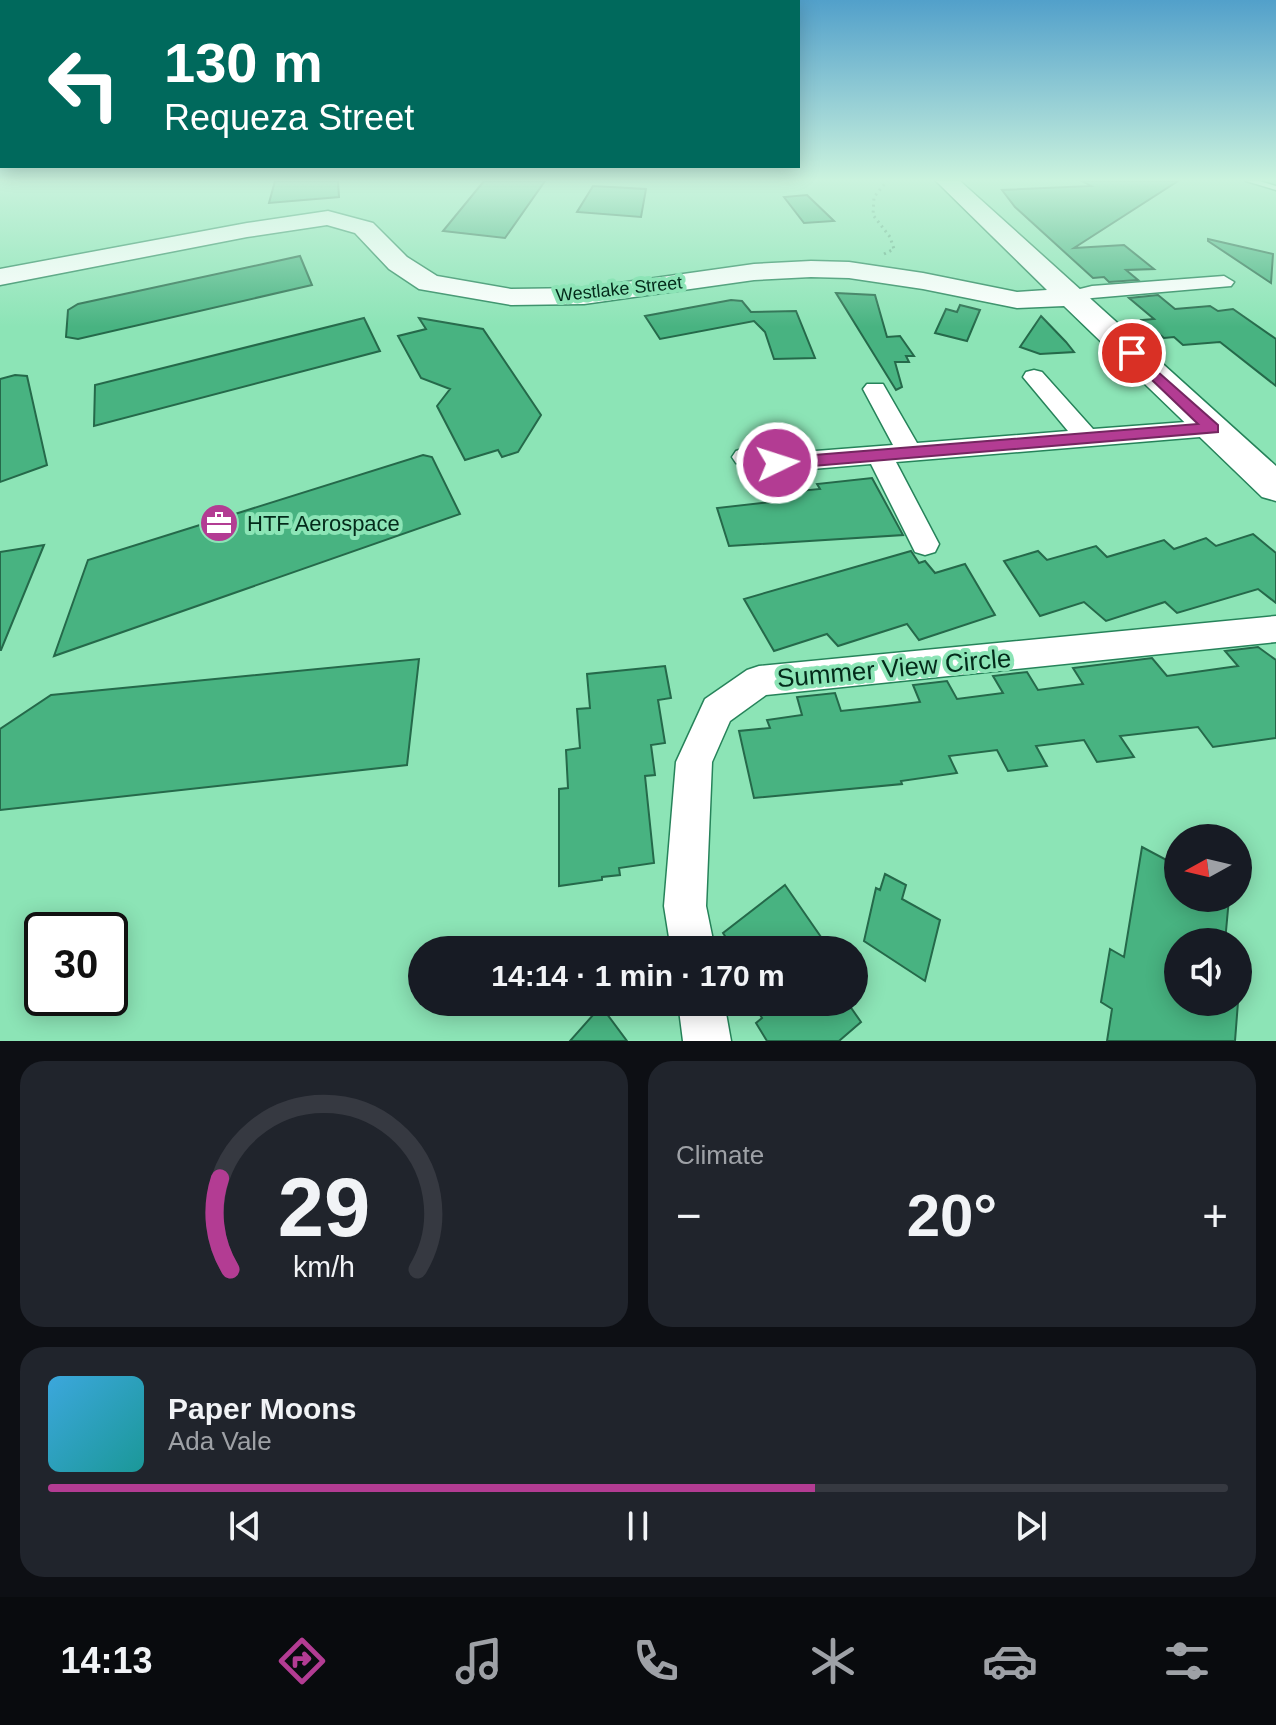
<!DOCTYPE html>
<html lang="en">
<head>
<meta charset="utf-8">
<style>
  :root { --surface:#171b24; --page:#20242c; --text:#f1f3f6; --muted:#9ea1a6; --line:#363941; --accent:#b33c93 }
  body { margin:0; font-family:Helvetica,sans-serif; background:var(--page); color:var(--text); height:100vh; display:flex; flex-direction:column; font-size:30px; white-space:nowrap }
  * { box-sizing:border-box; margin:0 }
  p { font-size:26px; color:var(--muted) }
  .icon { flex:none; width:44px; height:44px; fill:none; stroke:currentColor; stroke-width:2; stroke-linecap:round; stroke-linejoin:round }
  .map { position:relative; height:1041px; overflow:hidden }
  .details { display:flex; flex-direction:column; gap:20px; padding:20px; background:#0d0f14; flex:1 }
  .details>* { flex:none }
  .guide { position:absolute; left:0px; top:0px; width:800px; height:168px; box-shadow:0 4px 20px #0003; background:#00695c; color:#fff; overflow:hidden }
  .needle { width:52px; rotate:262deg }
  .controls { position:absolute; left:1164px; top:824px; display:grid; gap:16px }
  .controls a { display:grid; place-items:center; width:88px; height:88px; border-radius:50%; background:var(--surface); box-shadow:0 4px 20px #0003; font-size:40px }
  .speed { position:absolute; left:24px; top:912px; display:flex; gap:16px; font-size:40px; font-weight:700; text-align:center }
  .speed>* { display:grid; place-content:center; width:104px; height:104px; border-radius:50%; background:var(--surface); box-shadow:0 4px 20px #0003; line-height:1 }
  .speed .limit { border:4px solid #111; border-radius:12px; background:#fff; color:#111 }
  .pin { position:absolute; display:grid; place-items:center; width:68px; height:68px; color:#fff; margin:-34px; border:4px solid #fff; border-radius:50%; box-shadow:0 2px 8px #0007 }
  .me { position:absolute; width:88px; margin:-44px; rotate:86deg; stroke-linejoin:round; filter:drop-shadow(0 0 6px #0008) }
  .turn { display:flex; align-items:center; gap:28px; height:168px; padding:0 32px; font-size:36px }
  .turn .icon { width:104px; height:104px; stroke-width:2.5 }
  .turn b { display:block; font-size:56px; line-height:68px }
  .big { font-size:60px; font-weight:800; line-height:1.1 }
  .details .widget { flex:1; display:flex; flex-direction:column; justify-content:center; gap:12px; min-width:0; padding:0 28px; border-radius:24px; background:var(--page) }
  .details .dial { align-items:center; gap:0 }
  .dial svg { height:208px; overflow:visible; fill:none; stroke:var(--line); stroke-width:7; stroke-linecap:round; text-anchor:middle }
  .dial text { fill:var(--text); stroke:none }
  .song { display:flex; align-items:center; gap:24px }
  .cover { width:96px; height:96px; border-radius:12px; background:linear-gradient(135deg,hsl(200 70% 55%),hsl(180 70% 35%)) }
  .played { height:8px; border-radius:4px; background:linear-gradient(90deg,var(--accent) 65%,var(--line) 65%) }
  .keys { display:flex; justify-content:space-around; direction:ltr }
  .heat { display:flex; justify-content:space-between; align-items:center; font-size:44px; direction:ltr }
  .details .tiles { flex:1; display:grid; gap:20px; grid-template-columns:1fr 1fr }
  .widget:last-child { grid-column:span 2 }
  .trip { position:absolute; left:408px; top:936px; width:460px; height:80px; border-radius:40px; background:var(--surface); box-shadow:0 4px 20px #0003; font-weight:800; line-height:80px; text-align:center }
  .tabs { display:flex; height:128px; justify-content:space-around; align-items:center; background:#090b0e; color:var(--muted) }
  .tabs .icon { width:56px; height:56px }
  .tabs .selected { color:var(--accent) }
  .tabs b { font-size:36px; color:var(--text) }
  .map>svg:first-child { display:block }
  .building { fill:#48b381; stroke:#25694a; stroke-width:2 }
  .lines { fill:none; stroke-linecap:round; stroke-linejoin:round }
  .lane-casing { stroke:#26835a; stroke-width:3 }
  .street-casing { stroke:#26835a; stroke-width:3 }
  .secondary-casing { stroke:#26835a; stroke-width:3 }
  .path { stroke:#61a985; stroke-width:3; stroke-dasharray:2 4; stroke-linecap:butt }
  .lane { fill:#fff; fill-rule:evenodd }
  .street { fill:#fff; fill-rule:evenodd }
  .secondary { fill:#fff; fill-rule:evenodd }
  .route { fill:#b33c93; stroke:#742760; stroke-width:2 }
  .labels { text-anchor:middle; stroke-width:8; stroke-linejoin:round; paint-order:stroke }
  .far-street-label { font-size:18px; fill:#032a1a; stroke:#8ce4b6 }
  .poi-label { font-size:22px; fill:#032a1a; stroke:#8ce4b6; text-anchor:start }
  .near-street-label { font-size:26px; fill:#032a1a; stroke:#8ce4b6 }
</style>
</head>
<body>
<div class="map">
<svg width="1276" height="1041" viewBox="0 0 1276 1041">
  <rect width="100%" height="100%" fill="#8ce4b6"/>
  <!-- building -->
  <path class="building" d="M275 181H338L339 197 269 203Z
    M484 181H545L505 238 443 231Z
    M1082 181H1178L1074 248 1124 245 1154 269 1126 270 1138 280 1109 282 1104 277 1093 278 1015 207 1002 190 1091 186Z
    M593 186 646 189 641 217 577 212Z
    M807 195 834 221 804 223 784 197Z
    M1208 239 1273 254 1271 283 1208 241Z
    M300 256 312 285 78 339 66 337 68 310 78 304Z
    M836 293 875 295 887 337 900 336 914 356H906L909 362H895L902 387 896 390Z
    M1158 295 1175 309 1210 306 1218 311 1233 309 1276 339V386L1220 342 1183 345 1174 337 1164 338 1142 320 1154 319 1129 298Z
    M731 300 742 301 751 312 796 311 815 358 774 359 765 332 754 321 660 339 645 316Z
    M960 305 980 310 967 341 935 333 946 309 957 312Z
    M1041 316 1066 342 1074 352 1040 354 1020 347Z
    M364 318 380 351 94 426 95 385Z
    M419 318 483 329 541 415 518 452 502 457 498 450 465 460 437 406 450 389 421 378 398 336 426 329Z
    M15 375 27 376 47 465 0 482V379Z
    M423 455 432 457 460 514 54 656 88 560Z
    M872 478 903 535 729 546 717 508 781 501 778 493 820 489 817 484Z
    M1253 534 1276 553V603L1258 589 1177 613 1165 602 1106 621 1084 602 1040 616 1004 561 1038 551 1047 560 1096 546 1107 557 1164 540 1174 549 1206 538 1216 546Z
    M44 545 1 650H0V552Z
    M911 551 919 563 925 561 935 573 965 564 995 615 919 640 907 624 838 646 827 634 774 651 744 599Z
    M1258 647 1276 660V738L1213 747 1198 727 1120 736 1134 757 1097 762 1084 740 1036 746 1047 766 1008 771 997 750 949 756 957 773 901 781 902 784 754 798 739 731 770 728 767 720 802 715 797 697 835 693 841 711 887 706 920 702 913 685 947 681 957 699 1003 693 993 676 1027 672 1038 690 1083 684 1073 668 1152 658 1167 676 1238 666 1225 651Z
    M419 659 407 765 0 810V729L51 695Z
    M665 666 671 698 658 700 665 743 651 745 655 775 645 776 654 863 619 868 620 875 602 877V880L559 886V789L568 788 566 750 580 748 577 709 590 708 587 674Z
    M1142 847 1178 866V898H1229L1225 942H1178V1002H1238L1235 1041H1107L1112 1009 1101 1002 1110 949 1124 957Z
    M885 874 906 885 902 899 940 920 925 981 864 941 876 888 880 890Z
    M785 885 830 950H734L723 933Z
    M752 1002H847L861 1022 839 1041H767L756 1023 762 1018Z
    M601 1006 627 1041H570Z"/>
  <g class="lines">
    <!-- lane casing -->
    <g class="lane-casing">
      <path id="lane" d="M1246 181H1259L1276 186V190Z"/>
    </g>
    <!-- street casing -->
    <g class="street-casing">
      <path id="street" d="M1224 276 1234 282 1231 286 1092 298 1071 303 1061 297 1064 293 1092 286Z
        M1034 370 1042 372 1093 429 1212 420 1221 422 1224 428 1221 434 1212 436 896 462 939 544 935 552 925 555 915 552 871 464 777 472 736 463 732 457 736 451 745 448 777 454 893 445 863 389 867 384H883L917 443 1068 431 1023 377 1026 372Z
        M1276 616V642L766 695 730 721 712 762 706 906 715 950H671L664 906 676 762 705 699 747 670 759 666Z
        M678 1002H724L731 1041H683Z"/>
    </g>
    <!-- secondary casing -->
    <g class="secondary-casing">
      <path id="secondary" d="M936 181H960L1276 466V501L1262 497 1064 306 1017 308 923 289 849 278 811 277 754 280 584 304 511 305 419 289 389 269 355 233 327 225 247 237 0 285V269L247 223 328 211 373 223 407 257 437 276 511 289 584 288 754 264 811 261 849 262 923 273 1017 292 1047 290Z"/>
    </g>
    <!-- path -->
    <path class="path" d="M884 254 894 249 890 237 873 215 874 197 887 181"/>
    <!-- lane -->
    <use href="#lane" class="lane"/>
    <!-- street -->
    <use href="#street" class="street"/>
    <!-- secondary -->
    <use href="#secondary" class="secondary"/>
  </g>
  <!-- sky -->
  <linearGradient id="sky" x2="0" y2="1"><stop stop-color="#52a0ca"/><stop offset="0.55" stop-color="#cbf3de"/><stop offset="1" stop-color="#cbf3de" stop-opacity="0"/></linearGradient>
  <rect width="1276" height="327" fill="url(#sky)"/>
  <!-- route -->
  <path class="route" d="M1132 349 1218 425V432L777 469 769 463 777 458 1198 424 1127 356 1125 353Z"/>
  <!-- icons -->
  <defs>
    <g id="office-disc" transform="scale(2)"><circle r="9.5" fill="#b33c93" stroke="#8ce4b6"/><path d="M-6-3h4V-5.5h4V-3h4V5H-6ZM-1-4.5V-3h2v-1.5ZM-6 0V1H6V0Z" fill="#fff"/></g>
  </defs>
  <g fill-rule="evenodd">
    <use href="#office-disc" x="219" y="523"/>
  </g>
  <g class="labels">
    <!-- far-street labels -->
    <g class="far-street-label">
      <text transform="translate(619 289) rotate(-6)" y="6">Westlake Street</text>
    </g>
    <!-- poi labels -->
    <g class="poi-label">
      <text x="247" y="531">HTF Aerospace</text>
    </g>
    <!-- near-street labels -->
    <g class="near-street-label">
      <text transform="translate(894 668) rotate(-5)" y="9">Summer View Circle</text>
    </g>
  </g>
</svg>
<div class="controls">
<a><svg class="needle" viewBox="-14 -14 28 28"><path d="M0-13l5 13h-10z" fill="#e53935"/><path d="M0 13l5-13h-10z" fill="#9ea1a6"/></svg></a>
<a><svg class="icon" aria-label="sound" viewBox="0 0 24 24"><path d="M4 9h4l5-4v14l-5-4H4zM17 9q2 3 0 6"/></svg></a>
</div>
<div class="speed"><div class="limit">30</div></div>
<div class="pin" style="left:1132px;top:353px;background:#d93025"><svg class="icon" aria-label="arrive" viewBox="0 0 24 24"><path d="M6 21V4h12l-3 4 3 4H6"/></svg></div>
<svg class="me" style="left:777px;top:463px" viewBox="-20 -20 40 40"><circle r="17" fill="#b33c93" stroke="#fff" stroke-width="3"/><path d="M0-11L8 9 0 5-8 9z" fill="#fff"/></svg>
<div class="trip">14:14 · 1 min · 170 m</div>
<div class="guide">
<div class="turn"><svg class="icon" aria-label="left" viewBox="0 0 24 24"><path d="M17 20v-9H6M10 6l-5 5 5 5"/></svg><div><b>130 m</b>Requeza Street</div></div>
</div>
</div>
<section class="details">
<div class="tiles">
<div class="widget dial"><svg viewBox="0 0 100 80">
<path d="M14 69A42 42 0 1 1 86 69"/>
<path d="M14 69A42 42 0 0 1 10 34" stroke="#b33c93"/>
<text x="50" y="56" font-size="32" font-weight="700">29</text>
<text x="50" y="72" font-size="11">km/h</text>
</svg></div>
<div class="widget"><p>Climate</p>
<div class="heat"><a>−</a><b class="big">20°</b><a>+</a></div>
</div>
<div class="widget">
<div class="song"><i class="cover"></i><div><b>Paper Moons</b><p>Ada Vale</p></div></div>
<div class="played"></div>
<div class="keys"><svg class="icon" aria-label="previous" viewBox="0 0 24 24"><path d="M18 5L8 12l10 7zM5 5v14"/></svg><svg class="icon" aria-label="pause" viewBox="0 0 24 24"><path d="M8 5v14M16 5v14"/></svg><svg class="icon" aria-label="next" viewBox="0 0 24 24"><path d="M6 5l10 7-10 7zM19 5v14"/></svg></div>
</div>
</div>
</section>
<nav class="tabs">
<b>14:13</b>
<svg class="icon selected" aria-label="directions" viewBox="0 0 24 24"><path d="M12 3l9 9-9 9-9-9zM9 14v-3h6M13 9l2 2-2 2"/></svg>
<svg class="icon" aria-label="music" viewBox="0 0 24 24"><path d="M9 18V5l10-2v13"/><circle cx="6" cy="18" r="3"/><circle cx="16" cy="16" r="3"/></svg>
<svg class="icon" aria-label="phone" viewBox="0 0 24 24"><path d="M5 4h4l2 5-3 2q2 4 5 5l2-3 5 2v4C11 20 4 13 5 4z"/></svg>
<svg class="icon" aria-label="climate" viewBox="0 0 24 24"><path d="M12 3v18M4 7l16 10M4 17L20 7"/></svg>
<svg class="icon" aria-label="car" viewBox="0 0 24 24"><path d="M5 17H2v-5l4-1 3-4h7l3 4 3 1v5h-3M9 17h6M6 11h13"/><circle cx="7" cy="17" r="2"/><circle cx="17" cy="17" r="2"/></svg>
<svg class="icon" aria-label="filters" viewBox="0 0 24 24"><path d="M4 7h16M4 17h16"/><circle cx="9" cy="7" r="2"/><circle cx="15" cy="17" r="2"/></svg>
</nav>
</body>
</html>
